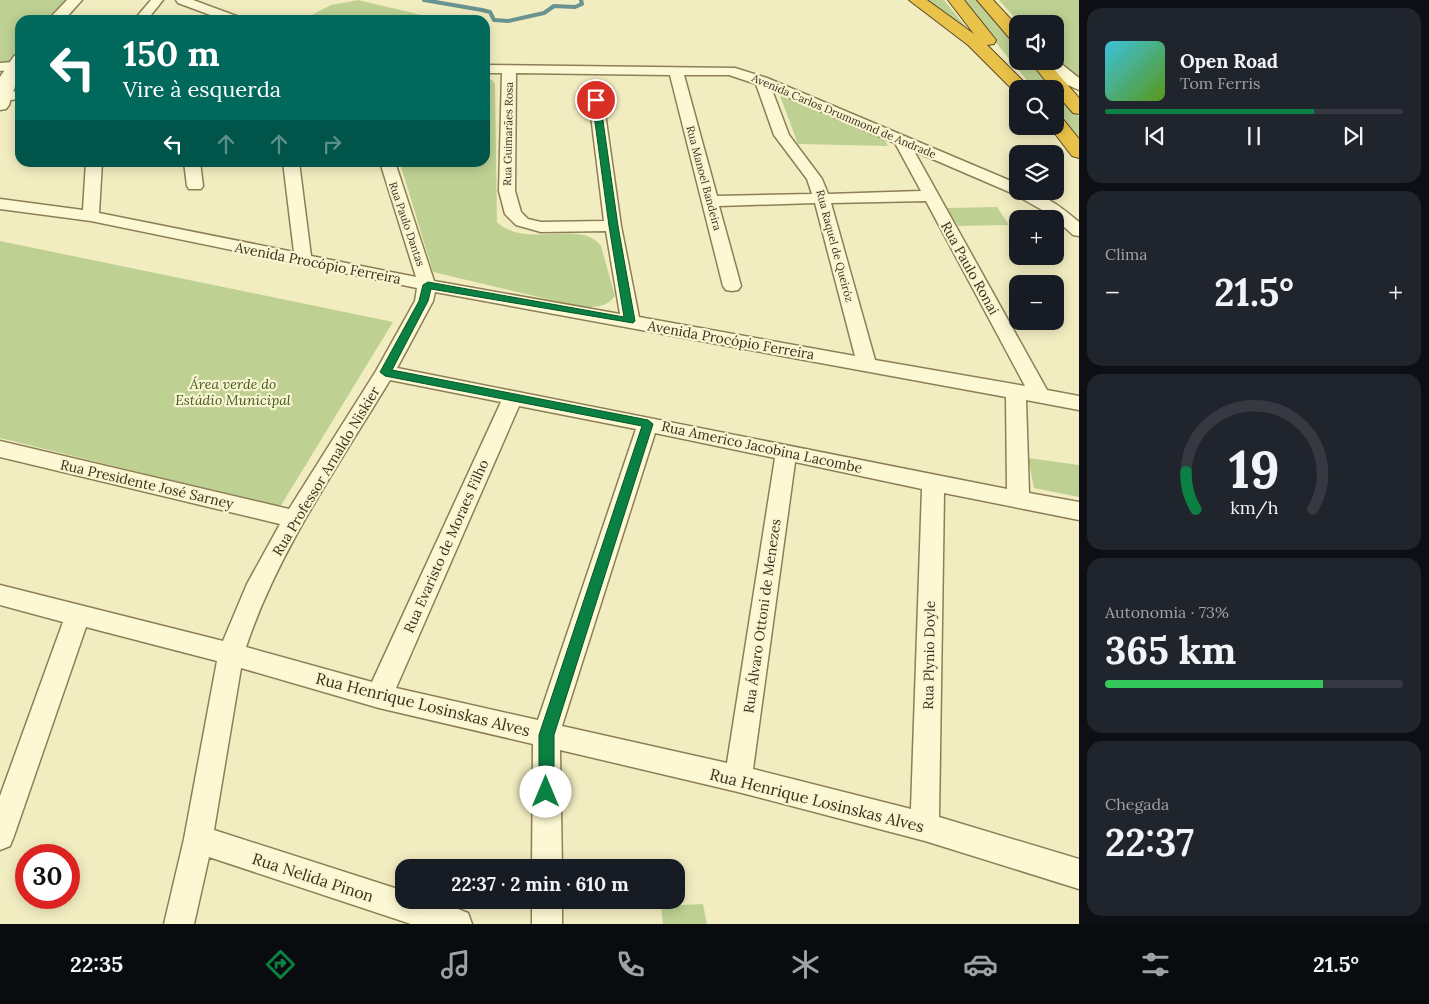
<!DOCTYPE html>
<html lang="pt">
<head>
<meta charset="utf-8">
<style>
  :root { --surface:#171b24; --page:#20242c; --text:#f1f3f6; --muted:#9ea1a6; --line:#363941; --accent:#0b8043 }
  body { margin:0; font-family:Lora,serif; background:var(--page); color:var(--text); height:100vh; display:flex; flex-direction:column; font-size:19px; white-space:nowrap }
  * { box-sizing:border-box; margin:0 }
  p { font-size:16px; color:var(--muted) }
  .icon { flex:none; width:28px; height:28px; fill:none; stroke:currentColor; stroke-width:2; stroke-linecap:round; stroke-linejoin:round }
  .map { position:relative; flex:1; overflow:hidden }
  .panel { display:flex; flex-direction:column; gap:8px; padding:8px; background:#0d0f14; width:350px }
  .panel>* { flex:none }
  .top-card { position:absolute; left:15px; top:15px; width:475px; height:152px; border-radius:15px; box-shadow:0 2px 12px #0003; background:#00695c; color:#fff; overflow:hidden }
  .controls { position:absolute; left:1009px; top:15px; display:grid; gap:10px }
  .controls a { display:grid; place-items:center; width:55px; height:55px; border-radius:10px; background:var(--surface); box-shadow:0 2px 12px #0003; font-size:25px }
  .speed { position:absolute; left:15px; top:844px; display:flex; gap:10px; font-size:25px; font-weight:700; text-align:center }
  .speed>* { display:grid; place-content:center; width:65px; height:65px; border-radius:50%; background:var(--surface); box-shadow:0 2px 12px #0003; line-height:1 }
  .speed .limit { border:8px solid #d22; background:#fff; color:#111 }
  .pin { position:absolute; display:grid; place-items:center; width:42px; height:42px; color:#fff; margin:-21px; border:2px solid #fff; border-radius:50%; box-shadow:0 1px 5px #0007 }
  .me { position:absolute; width:55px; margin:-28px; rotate:0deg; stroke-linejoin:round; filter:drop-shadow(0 0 4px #0008) }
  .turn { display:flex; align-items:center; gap:18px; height:105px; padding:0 25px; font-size:22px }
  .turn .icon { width:65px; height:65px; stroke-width:2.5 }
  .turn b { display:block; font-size:35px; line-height:42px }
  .lanes { display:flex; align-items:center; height:48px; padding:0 25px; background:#0003; justify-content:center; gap:25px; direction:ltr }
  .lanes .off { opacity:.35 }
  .big { font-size:38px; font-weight:800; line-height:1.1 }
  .panel .card { flex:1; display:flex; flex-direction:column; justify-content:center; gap:8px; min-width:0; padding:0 18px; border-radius:15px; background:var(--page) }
  .panel .dial { align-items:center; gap:0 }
  .dial svg { height:130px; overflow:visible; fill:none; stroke:var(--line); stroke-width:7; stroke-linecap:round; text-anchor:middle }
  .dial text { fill:var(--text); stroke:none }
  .song { display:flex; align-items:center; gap:15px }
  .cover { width:60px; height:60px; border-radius:8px; background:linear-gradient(135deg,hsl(190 70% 55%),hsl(90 70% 35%)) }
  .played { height:5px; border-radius:2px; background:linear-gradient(90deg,var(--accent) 70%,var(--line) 70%) }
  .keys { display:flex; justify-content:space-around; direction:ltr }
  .heat { display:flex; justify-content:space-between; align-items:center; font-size:28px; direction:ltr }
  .charge { height:8px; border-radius:4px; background:linear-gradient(90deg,#34c759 73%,var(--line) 0) }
  .trip { position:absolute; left:395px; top:859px; width:290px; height:50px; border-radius:15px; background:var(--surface); box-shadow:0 2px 12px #0003; font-weight:800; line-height:50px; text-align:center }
  .tabs { display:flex; height:80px; justify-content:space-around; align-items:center; background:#090b0e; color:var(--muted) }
  .tabs .icon { width:35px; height:35px }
  .tabs .active { color:var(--accent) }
  .tabs b { font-size:22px; color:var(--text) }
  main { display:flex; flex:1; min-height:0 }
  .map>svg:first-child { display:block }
  .green { fill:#bed193 }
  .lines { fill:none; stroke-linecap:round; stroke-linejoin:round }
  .stream { stroke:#699390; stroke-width:4 }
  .minor-casing { stroke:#8d7e56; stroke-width:3 }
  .tertiary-casing { stroke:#8d7e56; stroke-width:3 }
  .motorway-casing { stroke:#5a4a2b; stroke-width:2 }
  .minor { fill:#fcf8d4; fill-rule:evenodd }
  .tertiary { fill:#fcf8d4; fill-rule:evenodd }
  .motorway { fill:#e9c249; fill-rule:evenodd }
  .route { fill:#0b8043; stroke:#07532c }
  .labels { text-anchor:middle; stroke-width:4.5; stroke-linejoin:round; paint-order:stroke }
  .far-street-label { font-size:11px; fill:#3b311c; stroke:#f9f5d1 }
  .street-label { font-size:14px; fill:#3b311c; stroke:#f9f5d1 }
  .park-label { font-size:14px; font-style:italic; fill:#405a21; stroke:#f9f5d1 }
  .near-street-label { font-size:16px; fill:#3b311c; stroke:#f9f5d1 }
</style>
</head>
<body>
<main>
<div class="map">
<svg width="1079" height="924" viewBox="0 0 1079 924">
  <rect width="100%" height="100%" fill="#f2edc0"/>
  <!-- green -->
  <path class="green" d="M0 0H68L49 20H20V51L8 63H0Z
    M358 0 430 17H448V20H302L331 5Z
    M922 0H944L970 32Z
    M961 0H979L1017 45 1018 61H1031L1079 117V144L1055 115V89H1034Z
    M999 0H1079V82L1055 61V24H1020Z
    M485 77 492 80 495 84 497 222C526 250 581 218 601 246L615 296C606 308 595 307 581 307L433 272 400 163 485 162Z
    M779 93 885 140 888 146 798 144Z
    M997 207 1009 225 958 226 947 208Z
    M0 241 393 322 280 507 0 438Z
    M1028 458 1079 465V497L1034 488Z
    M703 904 707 924H663L661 906Z"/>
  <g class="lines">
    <!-- stream -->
    <path class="stream" d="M424 0 482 10 490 12 494 20 508 21 544 13 554 6 575 7 582 4 581 0"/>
    <!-- minor casing -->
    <g class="minor-casing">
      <path id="minor" d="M151 0H163L147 20H134Z
        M176 0H193L239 17 241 20H224L178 3Z
        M13 62 18 63 20 66 18 69 0 71V63Z
        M485 65 735 68 767 78 1018 184V191C1042 191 1061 207 1079 222V236L1073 235 1051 215 1014 194 914 151 1047 390 1079 396V410L1026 400 1029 493 1079 502V520L944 493 939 817 1079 859V889L925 841 738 792 560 750 562 868H532L533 744 379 708 241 668 214 830 404 891V900C430 900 444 903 468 913L472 924H411L209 857 194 924H164L184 839 217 661 86 627 14 836 10 846 0 850V796L63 622 0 605V585L223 641 247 584 280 524 0 457V441L289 509 376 371 415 301 417 288 91 221 0 209V199L83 210 86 162H102L99 213 294 252 283 162H299L311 256 416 277 380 162H395L434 281 620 314 606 231 541 232 516 225 505 214 499 191 502 73H485ZM516 73 670 75 723 286 726 290 732 291 738 290 741 286 719 206 815 203 855 356 639 317 621 226 603 99 596 95 589 99 604 221 541 222 528 219 521 212 515 191ZM684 75H729L756 84 774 135 807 179 812 194 717 196ZM772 90 895 143 921 191 828 194 822 179 789 135ZM926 201 1025 386 875 360 831 203ZM435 292 1006 397 1007 489 397 368 433 301ZM390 380 501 402 372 682 246 647C278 551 338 466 390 380ZM519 406 636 429 538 720 396 688ZM655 433 775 458 727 763 562 726ZM795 462 922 489 911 809 753 769Z
        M20 91V99L0 101V93Z
        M184 162H200L203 186 201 189H189L187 186Z
        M532 900H562V924H532Z"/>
    </g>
    <!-- tertiary casing -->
    <g class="tertiary-casing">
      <path id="tertiary" d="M67 0H82L64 20H48Z
        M20 54V71L9 105 6 109 0 110V77L14 56Z
        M1055 59 1079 78V90L1061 82 1039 61H1055Z"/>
    </g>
    <!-- motorway casing -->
    <g class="motorway-casing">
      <path id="motorway" d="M909 0H927L974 34 948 0H964L996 40 994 44 987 45 1031 89H1018V93H1016L968 45Z
        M977 0H993L1018 27V43L1012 41Z
        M1030 61H1047L1079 98V114L1073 113 1055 92V89H1052Z
        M1055 116 1062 118 1079 139V158L1072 156 1049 126H1055Z"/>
    </g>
    <!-- minor -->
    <use href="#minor" class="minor"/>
    <!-- tertiary -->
    <use href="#tertiary" class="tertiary"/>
    <!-- motorway -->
    <use href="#motorway" class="motorway"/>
  </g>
  <!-- route -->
  <path class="route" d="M596 97 600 100 618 226 635 321 633 323 431 289 428 301 392 370 648 420 653 424 554 735V792L552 797 546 799 541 797 539 792V735L642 426 385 376 380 372 419 301 423 285 428 282 624 317 609 226 592 100Z"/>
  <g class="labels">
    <!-- far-street labels -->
    <g class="far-street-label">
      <text transform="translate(844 116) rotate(23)" y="4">Avenida Carlos Drummond de Andrade</text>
      <text transform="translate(508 134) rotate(-89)" y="4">Rua Guimarães Rosa</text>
      <text transform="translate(704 178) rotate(75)" y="4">Rua Manoel Bandeira</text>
      <text transform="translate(407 224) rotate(71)" y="4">Rua Paulo Dantas</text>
      <text transform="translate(835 246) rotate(75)" y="4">Rua Raquel de Queiróz</text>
    </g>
    <!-- street labels -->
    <g class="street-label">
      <text transform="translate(318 263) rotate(11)" y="5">Avenida Procópio Ferreira</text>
      <text transform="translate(970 268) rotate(61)" y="5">Rua Paulo Ronai</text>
      <text transform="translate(731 340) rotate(10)" y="5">Avenida Procópio Ferreira</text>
      <text transform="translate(762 447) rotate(12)" y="5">Rua Americo Jacobina Lacombe</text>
      <text transform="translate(326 471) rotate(-59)" y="5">Rua Professor Arnaldo Niskier</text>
      <text transform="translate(147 484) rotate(13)" y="5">Rua Presidente José Sarney</text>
      <text transform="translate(446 546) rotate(-66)" y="5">Rua Evaristo de Moraes Filho</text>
      <text transform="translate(762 616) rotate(-82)" y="5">Rua Álvaro Ottoni de Menezes</text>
      <text transform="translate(929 655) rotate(-89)" y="5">Rua Plynio Doyle</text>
    </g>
    <!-- park labels -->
    <g class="park-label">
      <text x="233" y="389">Área verde do<tspan x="233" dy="16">Estádio Municipal</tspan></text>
    </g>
    <!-- near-street labels -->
    <g class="near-street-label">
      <text transform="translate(423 704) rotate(14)" y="6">Rua Henrique Losinskas Alves</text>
      <text transform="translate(817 800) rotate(14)" y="6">Rua Henrique Losinskas Alves</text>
      <text transform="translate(313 877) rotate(18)" y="6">Rua Nelida Pinon</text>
    </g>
  </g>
</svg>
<div class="controls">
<a><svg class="icon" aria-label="sound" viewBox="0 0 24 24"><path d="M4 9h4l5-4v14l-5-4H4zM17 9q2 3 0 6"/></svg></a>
<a><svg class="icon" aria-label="search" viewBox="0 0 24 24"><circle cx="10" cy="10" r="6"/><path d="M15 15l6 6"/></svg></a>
<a><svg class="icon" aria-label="layers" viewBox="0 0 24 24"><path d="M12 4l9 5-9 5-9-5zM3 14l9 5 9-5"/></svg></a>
<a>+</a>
<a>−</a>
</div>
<div class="speed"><div class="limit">30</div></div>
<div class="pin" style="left:596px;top:100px;background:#d93025"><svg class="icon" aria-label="arrive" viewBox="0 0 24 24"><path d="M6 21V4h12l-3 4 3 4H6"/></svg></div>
<svg class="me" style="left:546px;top:792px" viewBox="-20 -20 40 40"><circle r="19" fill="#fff"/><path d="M0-13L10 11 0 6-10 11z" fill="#0b8043"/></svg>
<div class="trip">22:37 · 2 min · 610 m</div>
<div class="top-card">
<div class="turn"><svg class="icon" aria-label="left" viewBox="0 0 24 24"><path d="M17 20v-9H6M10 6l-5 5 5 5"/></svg><div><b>150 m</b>Vire à esquerda</div></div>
<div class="lanes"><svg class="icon" aria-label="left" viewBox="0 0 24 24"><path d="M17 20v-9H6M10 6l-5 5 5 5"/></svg><svg class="icon off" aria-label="ahead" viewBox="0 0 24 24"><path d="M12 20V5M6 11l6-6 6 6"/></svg><svg class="icon off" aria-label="ahead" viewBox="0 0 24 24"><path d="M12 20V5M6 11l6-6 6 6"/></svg><svg class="icon off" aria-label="right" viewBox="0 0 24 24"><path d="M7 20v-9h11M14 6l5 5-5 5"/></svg></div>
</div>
</div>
<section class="panel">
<div class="card">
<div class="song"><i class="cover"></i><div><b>Open Road</b><p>Tom Ferris</p></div></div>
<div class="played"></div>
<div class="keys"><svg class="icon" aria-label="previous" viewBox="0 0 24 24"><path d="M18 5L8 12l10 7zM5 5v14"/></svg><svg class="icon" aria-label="pause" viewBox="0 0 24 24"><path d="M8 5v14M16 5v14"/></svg><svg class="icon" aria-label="next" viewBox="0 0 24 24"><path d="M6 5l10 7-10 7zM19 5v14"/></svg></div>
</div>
<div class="card"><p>Clima</p>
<div class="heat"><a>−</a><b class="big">21.5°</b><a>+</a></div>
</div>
<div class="card dial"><svg viewBox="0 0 100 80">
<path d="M14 69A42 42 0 1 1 86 69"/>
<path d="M14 69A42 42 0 0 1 8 46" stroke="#0b8043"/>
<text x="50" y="56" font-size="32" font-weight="700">19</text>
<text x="50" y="72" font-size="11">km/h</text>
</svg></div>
<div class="card"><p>Autonomia · 73%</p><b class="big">365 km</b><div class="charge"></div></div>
<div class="card"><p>Chegada</p><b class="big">22:37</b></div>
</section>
</main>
<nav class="tabs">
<b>22:35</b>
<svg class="icon active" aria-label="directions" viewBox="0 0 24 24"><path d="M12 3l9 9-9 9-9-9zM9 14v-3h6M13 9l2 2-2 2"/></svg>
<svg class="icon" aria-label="music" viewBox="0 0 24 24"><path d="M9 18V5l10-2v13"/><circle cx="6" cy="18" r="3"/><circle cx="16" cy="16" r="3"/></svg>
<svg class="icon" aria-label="phone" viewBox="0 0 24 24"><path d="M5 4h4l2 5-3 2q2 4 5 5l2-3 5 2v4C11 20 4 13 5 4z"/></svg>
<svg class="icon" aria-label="climate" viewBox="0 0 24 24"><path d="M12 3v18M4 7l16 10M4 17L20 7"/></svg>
<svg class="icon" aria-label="car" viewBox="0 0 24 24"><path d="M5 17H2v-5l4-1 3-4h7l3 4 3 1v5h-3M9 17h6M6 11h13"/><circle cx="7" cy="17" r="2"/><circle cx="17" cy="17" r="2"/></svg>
<svg class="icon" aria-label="filters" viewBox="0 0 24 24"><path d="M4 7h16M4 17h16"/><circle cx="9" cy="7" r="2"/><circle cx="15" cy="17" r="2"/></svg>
<b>21.5°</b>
</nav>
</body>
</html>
